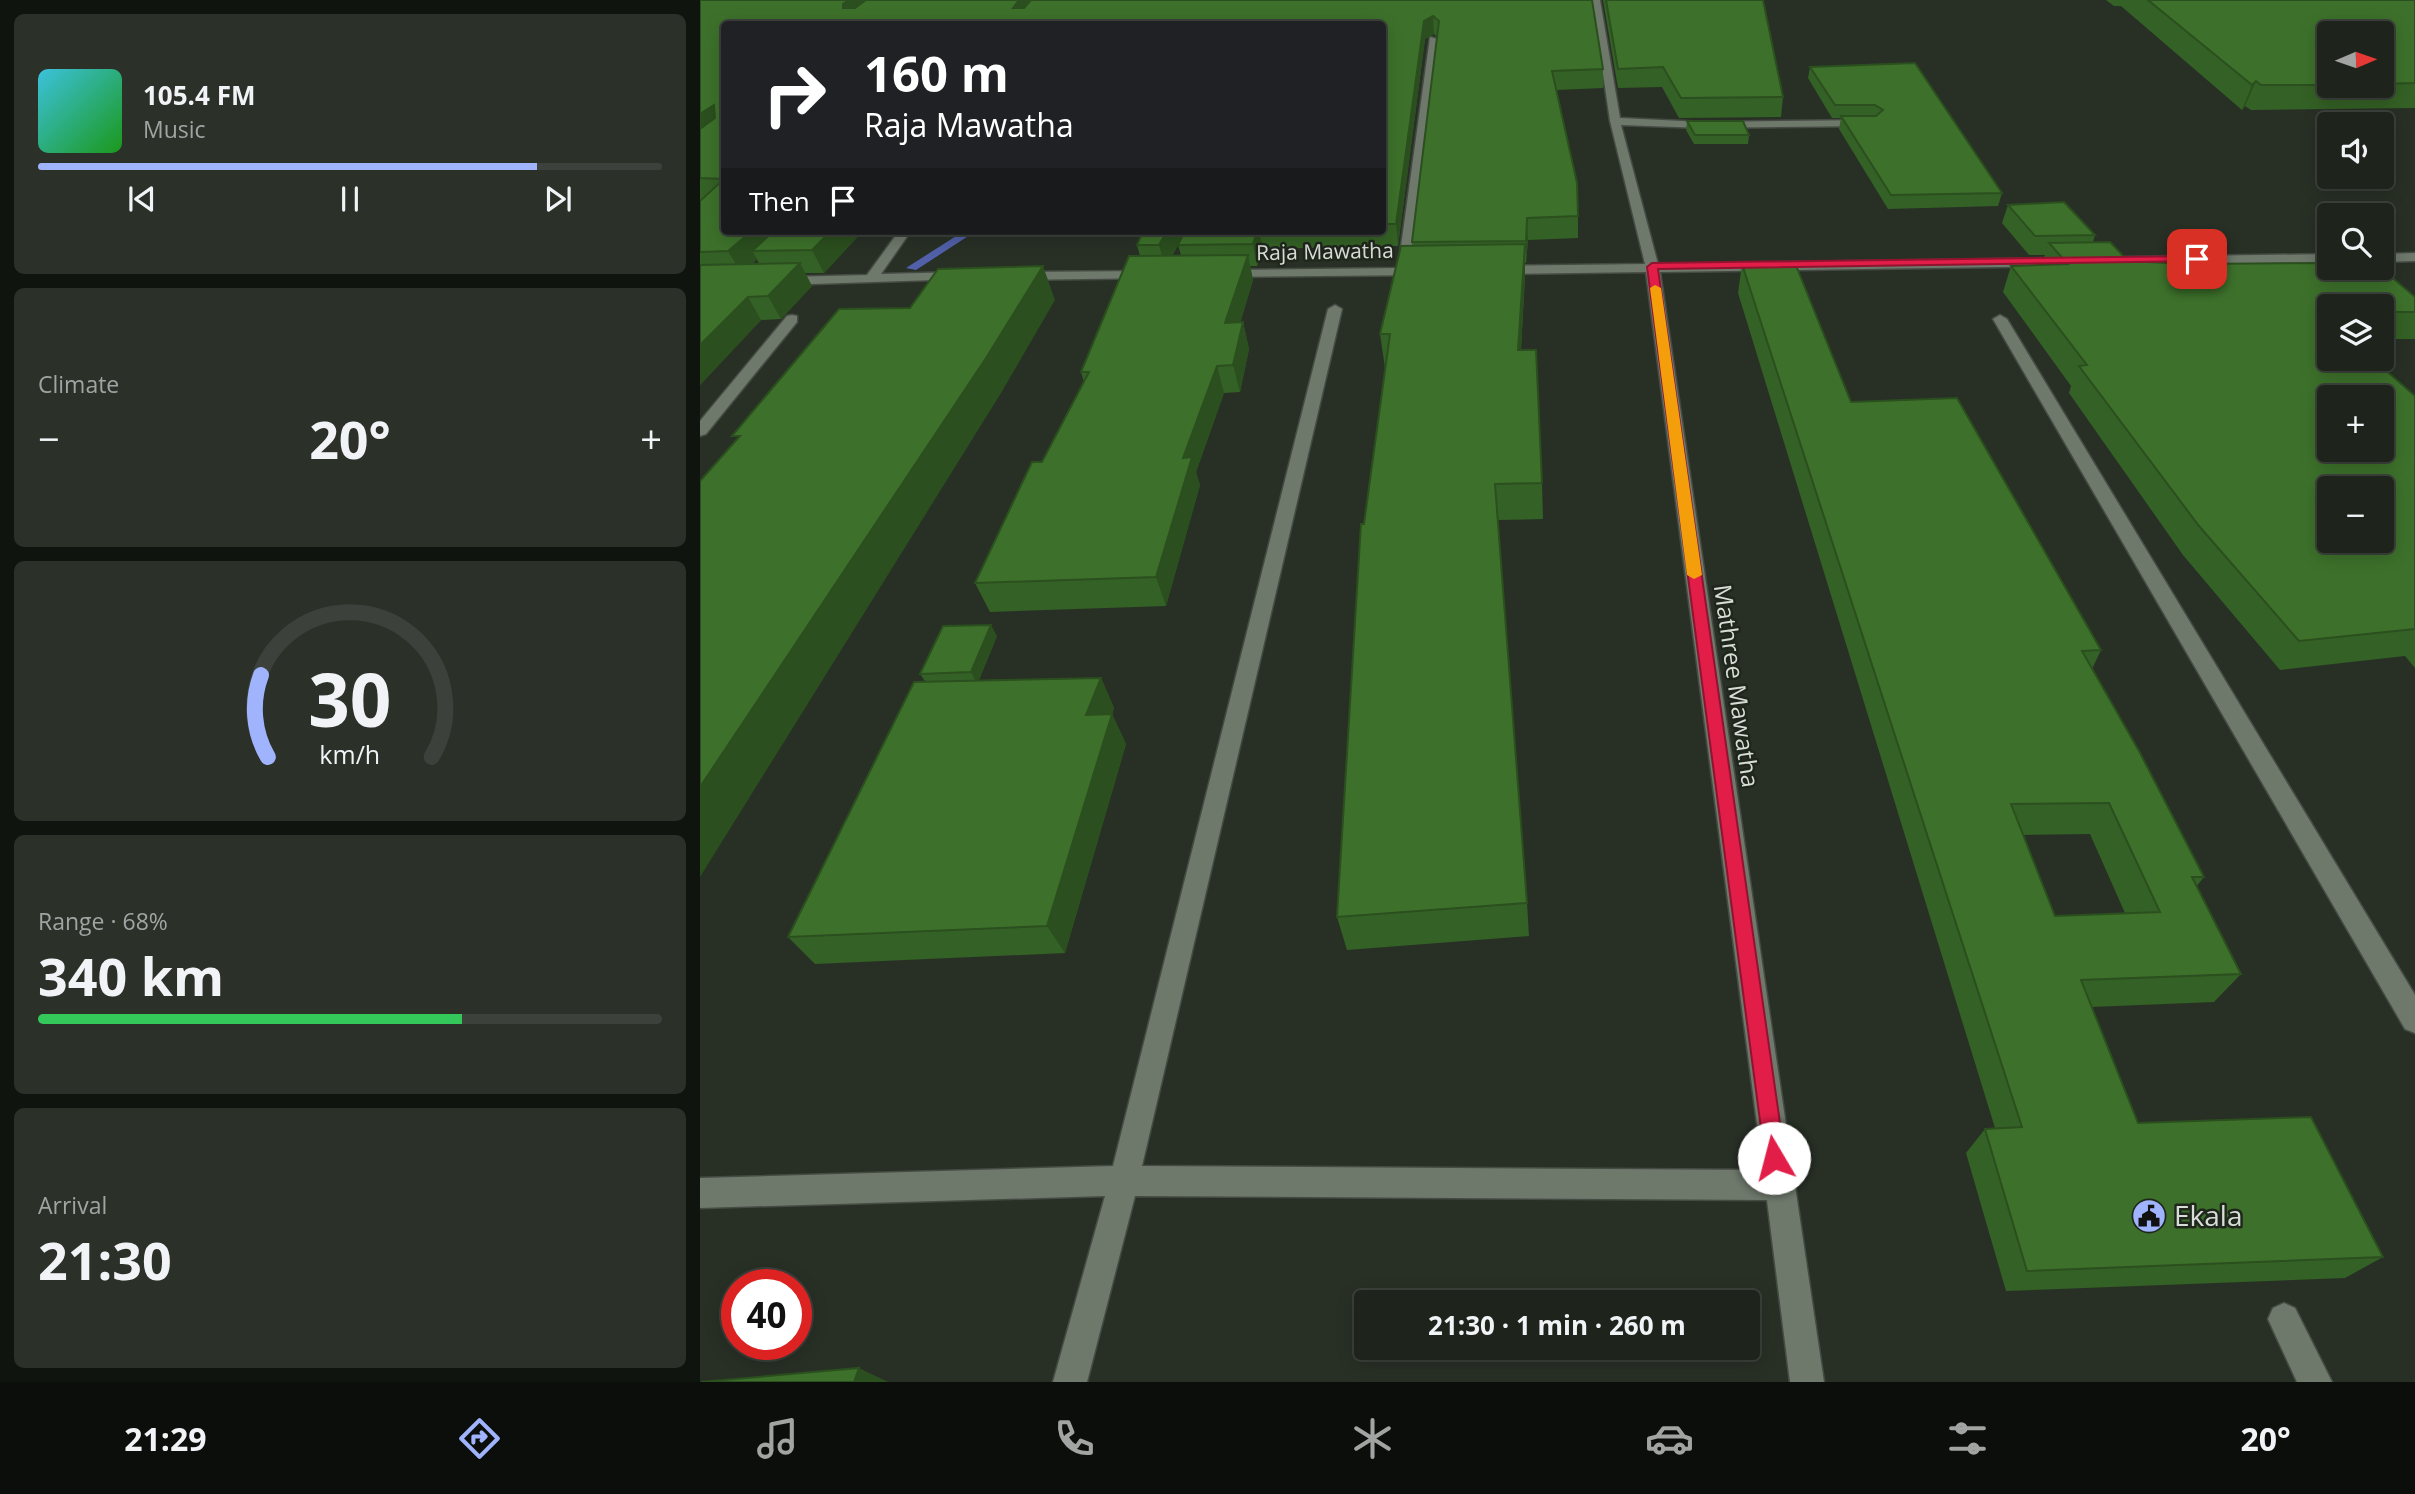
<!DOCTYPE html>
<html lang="en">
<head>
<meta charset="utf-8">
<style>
  :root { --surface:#1e241c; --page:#2b3029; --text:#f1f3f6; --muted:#a1a4a3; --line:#3c413b; --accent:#a0b3fd }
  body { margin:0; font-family:"Open Sans",sans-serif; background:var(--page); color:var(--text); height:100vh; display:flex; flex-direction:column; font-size:26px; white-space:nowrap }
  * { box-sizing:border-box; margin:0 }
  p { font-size:23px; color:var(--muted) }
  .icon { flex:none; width:38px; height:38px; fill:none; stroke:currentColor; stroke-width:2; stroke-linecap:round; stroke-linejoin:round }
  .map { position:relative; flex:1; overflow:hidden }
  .side { display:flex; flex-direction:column; gap:14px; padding:14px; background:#10140f; width:700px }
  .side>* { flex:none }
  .banner { position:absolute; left:21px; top:21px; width:665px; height:214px; border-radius:7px; box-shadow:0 4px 18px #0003,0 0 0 2px var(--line); background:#202124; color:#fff; overflow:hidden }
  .needle { width:46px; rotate:88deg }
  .fabs { position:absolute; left:1617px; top:21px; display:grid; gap:14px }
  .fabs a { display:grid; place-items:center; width:77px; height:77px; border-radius:7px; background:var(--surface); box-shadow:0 4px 18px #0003,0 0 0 2px var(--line); font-size:35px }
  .speed { position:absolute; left:21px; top:1269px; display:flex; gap:14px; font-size:35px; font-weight:700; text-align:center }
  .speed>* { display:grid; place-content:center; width:91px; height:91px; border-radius:50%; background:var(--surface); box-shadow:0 4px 18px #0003,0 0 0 2px var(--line); line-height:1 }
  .speed .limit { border:10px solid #d22; background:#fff; color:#111 }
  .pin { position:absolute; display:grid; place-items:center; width:60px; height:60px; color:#fff; margin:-30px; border-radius:14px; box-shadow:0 4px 10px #0006 }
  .me { position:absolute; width:77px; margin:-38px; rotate:352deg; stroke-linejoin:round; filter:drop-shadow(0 0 5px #0008) }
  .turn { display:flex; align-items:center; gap:24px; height:147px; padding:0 28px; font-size:32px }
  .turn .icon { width:91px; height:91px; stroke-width:2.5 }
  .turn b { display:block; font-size:49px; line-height:60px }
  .then { display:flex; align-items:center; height:66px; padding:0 28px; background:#0003; gap:14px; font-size:26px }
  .big { font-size:52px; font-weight:700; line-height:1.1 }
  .side .tile { flex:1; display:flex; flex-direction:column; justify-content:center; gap:10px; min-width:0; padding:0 24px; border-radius:10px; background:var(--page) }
  .side .dial { align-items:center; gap:0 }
  .dial svg { height:182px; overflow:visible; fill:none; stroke:var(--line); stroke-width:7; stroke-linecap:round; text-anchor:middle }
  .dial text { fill:var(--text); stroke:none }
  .song { display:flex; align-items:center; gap:21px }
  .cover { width:84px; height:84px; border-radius:10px; background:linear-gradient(135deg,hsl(190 70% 55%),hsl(120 70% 35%)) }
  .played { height:7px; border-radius:4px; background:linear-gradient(90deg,var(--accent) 80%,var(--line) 80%) }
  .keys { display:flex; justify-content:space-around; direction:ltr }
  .heat { display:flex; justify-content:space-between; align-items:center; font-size:38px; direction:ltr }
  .charge { height:10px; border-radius:5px; background:linear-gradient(90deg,#34c759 68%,var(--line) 0) }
  .trip { position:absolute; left:654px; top:1290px; width:406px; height:70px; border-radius:7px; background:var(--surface); box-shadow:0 4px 18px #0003,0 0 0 2px var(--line); font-weight:700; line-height:70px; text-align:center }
  .dock { display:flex; height:112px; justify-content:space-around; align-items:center; background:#0c0e0b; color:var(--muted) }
  .dock .icon { width:49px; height:49px }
  .dock .current { color:var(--accent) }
  .dock b { font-size:32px; color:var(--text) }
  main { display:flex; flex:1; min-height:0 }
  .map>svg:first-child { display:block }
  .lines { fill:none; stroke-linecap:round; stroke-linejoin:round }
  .stream { fill:#5160a9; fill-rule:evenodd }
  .minor-casing { stroke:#454b43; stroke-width:3 }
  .minor { fill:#6e786b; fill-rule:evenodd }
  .wall { fill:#346125; fill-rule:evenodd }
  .shaded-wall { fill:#2b4f1e }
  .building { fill:#3d712b; stroke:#2b4f1e; stroke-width:2; fill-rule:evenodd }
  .route { fill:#e11d48; stroke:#92132f; stroke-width:2 }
  .slow { fill:#f59e0b }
  .labels { text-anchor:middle; stroke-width:5; stroke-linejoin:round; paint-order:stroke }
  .far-street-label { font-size:21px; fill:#d8ded7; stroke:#1f261c }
  .street-label { font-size:24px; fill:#d8ded7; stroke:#1f261c }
  .near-poi-label { font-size:28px; fill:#d8ded7; stroke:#1f261c; text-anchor:start }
</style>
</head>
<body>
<main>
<section class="side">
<div class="tile">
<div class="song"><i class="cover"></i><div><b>105.4 FM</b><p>Music</p></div></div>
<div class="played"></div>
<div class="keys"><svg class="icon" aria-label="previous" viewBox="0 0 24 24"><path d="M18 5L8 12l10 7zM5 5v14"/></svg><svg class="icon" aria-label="pause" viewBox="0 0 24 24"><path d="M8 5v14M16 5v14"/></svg><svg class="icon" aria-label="next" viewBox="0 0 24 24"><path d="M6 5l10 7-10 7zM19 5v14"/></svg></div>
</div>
<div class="tile"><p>Climate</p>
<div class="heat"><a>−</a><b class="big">20°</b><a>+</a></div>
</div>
<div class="tile dial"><svg viewBox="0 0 100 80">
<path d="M14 69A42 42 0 1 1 86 69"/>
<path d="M14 69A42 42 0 0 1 11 33" stroke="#a0b3fd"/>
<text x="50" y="56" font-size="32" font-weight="700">30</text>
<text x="50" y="72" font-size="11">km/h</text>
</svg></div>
<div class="tile"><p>Range · 68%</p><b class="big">340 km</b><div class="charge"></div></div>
<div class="tile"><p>Arrival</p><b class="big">21:30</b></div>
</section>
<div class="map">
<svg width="1715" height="1382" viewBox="0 0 1715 1382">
  <rect width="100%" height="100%" fill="#283026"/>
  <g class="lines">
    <!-- stream -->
    <path class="stream" d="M264 231H276L216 270 206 268Z"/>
    <!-- minor casing -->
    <g class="minor-casing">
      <path id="minor" d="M892 0H900L920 118 1003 122 1167 120 1172 123 1167 126 1003 128 921 125 958 264 1629 254V262L960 272 1124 1382H1090L1067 1200 435 1196 387 1382H353L405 1196 0 1208V1178L413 1166 628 309 635 305 642 309 442 1166 1063 1170 946 272 796 274 789 270 796 266 945 264 910 121Z
        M730 37 738 39 711 268 727 269V275L518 277V271L523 270 698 268Z
        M199 231H211L181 274 260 272 265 273V279L83 285 76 281 83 277 167 275Z
        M1715 253V261L1682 262V254Z
        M449 271 456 275 454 278 317 280 310 276 317 272Z
        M92 315 97 316V322L6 434 0 436V421L87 316Z
        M1300 315 1307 319 1715 995V1033L1705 1029 1293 319Z
        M1584 1303 1595 1308 1632 1382H1597L1568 1319 1573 1308Z"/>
    </g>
    <!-- minor -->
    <use href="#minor" class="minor"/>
  </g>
  <!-- wall -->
  <path class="wall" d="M0 0H892L903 69V88L856 90 878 216V238L828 240 826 263H825V276L821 350 842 483 843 519 798 520 827 903 829 936 647 950 637 917 664 524 685 368 680 334 712 245 737 37 734 34 725 39 698 246 563 249 557 266H550L553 280 540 323 543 322 549 349 540 392 524 393 496 472 500 485 466 606 290 612 275 583 342 462 384 382 381 372 440 256 437 245 443 231H682V24H24V231H163L124 273H105L112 286 81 319 61 320 0 385V201L2 200H0ZM483 236 478 245 481 255 472 256ZM57 259 59 264H52Z
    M903 0H1063L1083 97 1081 117 979 118 962 87 918 88Z
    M1406 0H1715V108L1551 110 1545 106 1542 110 1421 6H1414ZM1629 33H1682V86H1629Z
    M1215 63 1302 193 1298 206 1188 209 1139 129 1141 118H1132L1108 78 1110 67Z
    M987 121 1049 135 1048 144H994L986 130Z
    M1308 205 1395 235 1393 242 1428 261 1715 297V339H1682V306H1629V359L1715 396V668L1705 656 1580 670 1483 555 1369 393 1371 386 1303 292 1311 266 1341 265 1345 255H1329L1302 223Z
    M1042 264 1151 402 1401 650 1392 669 1504 877 1496 887 1541 974 1514 1002 1391 1007 1438 1123 1683 1257 1645 1278 1306 1291 1266 1153 1285 1129 1295 1128 1038 293ZM1390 834 1425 913 1355 916 1323 835Z
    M297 636 279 680 401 678 414 708 412 714 426 744 365 953 115 964 88 937 225 681 220 674Z"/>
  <!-- shaded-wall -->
  <path class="shaded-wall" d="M149 0H177L150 22 143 8V4Z
    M319 0H338L319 24 313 8Z
    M733 16 734 34 725 39 698 246 696 224 724 21Z
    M1556 81 1545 106 1542 110 1552 85Z
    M14 105 24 125 0 142V114Z
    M827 218 828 240 826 263V241Z
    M52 231H89L52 251 57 259 41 273 28 251Z
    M131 231H163L124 273 112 250Z
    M467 231H486L465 267 459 245Z
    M557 231H559L563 249 557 266 553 244Z
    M825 244V276L819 384 818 350Z
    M548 255 553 280 532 350 525 323Z
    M100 263 112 286 81 319 68 296Z
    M343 266 355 300 301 393 0 877V787Z
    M48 297 61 320 0 385V345Z
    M543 322 549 349 540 392 533 365Z
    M517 366 524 393 496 472 500 485 466 606 456 577 483 458Z
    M291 625 297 636 277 684 271 672Z
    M401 678 414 708 400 745 386 715Z
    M412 714 426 744 365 953 347 926Z
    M159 1368 188 1382H154Z"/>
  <!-- building -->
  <path class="building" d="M0 0H149L143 4V8H155L166 0H319L313 8H324L331 0H892L903 69 852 71 877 183 878 216 827 218 826 241 712 242 739 21 733 16 724 21 696 224H682V24H24V231H52L28 251 0 252V201L24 179 0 178V129L15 118 14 105 0 114Z
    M906 0H1063L1083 97 981 98 963 67 918 69Z
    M1448 0H1715V83L1682 84V33H1629V85H1561L1556 81 1552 85Z
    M1215 63 1302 193 1191 195 1141 116H1176L1183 110 1175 105H1135L1110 67Z
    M987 121H1043L1049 135H995Z
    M1364 202 1395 235 1335 236 1308 205Z
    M74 231H131L112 250 52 251Z
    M443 231H467L459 245H437Z
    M485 231H557L553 244 478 245Z
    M1410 242 1428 261 1487 264 1629 263V268H1681L1715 297V312H1682V306H1629V313H1622L1629 319V359H1673L1715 396V629L1599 641 1499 526 1379 366 1387 365 1311 266 1368 264 1349 243ZM1629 397H1682V450H1629ZM1629 488H1682V541H1629Z
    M825 244 818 350H836L842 483 795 484 827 903 637 917 661 524H664L690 334H680L701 246Z
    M548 255 525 323 543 322 533 365 517 366 483 458 492 457 456 577 275 583 332 462H342L389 372H381L429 256Z
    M100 263 68 296 48 297 0 345V265Z
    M1095 263 1151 402 1257 398 1401 650 1382 651 1439 751 1504 877H1492L1541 974 1381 980 1438 1123 1611 1117 1683 1257 1327 1271 1285 1129 1322 1127 1042 264ZM1409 803 1460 912 1355 916 1311 804Z
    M343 266 286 358 0 787V481L40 436H32L139 309 210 308 238 269Z
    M291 625 271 672 220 674 243 626Z
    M401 678 386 715 412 714 347 926 88 937 214 682Z
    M159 1368 154 1382H1Z"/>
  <!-- route -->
  <path class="route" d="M1497 256 1501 261 958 269 1085 1158 1082 1166 1074 1169 1066 1166 947 267 952 263Z"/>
  <!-- slow -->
  <path class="slow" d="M955 285 961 288 1002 575 994 579 987 575 950 288Z"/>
  <!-- icons -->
  <defs>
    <g id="civic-disc" transform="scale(1.75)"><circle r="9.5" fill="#a0b3fd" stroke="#1f261c"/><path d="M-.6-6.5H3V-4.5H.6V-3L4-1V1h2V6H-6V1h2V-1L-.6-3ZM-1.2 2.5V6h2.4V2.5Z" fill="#111"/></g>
  </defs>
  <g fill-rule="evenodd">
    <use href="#civic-disc" x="1449" y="1216"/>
  </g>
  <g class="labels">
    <!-- far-street labels -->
    <g class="far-street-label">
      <text transform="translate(625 252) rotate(-1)" y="7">Raja Mawatha</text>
    </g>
    <!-- street labels -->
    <g class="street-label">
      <text transform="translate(1036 686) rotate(82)" y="8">Mathree Mawatha</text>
    </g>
    <!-- near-poi labels -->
    <g class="near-poi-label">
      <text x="1474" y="1226">Ekala</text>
    </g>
  </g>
</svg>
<div class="fabs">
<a><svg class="needle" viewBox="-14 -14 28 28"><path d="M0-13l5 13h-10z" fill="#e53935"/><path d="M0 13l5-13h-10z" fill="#a1a4a3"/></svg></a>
<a><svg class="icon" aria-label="sound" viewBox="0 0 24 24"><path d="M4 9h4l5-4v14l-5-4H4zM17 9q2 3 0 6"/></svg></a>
<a><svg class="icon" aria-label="search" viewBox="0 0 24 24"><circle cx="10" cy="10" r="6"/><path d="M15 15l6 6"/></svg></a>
<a><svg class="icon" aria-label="layers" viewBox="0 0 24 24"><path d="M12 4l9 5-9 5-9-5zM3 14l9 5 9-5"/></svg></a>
<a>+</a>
<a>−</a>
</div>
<div class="speed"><div class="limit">40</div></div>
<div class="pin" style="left:1497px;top:259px;background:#d93025"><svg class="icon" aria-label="arrive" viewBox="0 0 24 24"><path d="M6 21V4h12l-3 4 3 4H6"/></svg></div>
<svg class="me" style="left:1074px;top:1158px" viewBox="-20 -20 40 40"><circle r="19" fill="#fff"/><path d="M0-13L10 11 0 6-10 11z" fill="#e11d48"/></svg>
<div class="trip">21:30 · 1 min · 260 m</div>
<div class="banner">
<div class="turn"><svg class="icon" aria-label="right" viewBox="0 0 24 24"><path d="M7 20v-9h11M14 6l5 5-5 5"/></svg><div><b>160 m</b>Raja Mawatha</div></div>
<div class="then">Then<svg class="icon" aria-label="arrive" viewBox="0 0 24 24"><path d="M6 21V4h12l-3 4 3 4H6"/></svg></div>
</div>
</div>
</main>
<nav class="dock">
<b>21:29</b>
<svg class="icon current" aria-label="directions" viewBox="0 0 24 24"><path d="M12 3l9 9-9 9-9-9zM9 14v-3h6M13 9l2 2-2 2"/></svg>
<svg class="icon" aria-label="music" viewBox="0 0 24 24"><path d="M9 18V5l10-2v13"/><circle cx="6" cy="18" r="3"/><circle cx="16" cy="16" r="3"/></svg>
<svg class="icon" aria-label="phone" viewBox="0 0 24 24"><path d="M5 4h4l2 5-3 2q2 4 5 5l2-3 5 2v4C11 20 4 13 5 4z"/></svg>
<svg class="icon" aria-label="climate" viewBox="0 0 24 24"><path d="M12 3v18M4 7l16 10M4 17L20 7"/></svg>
<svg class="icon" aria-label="car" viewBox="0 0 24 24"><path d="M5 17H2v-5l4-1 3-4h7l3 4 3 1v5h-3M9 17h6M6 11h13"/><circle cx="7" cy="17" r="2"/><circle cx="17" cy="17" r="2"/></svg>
<svg class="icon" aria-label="filters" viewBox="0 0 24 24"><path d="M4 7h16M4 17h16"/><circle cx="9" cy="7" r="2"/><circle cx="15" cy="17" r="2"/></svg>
<b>20°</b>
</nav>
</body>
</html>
